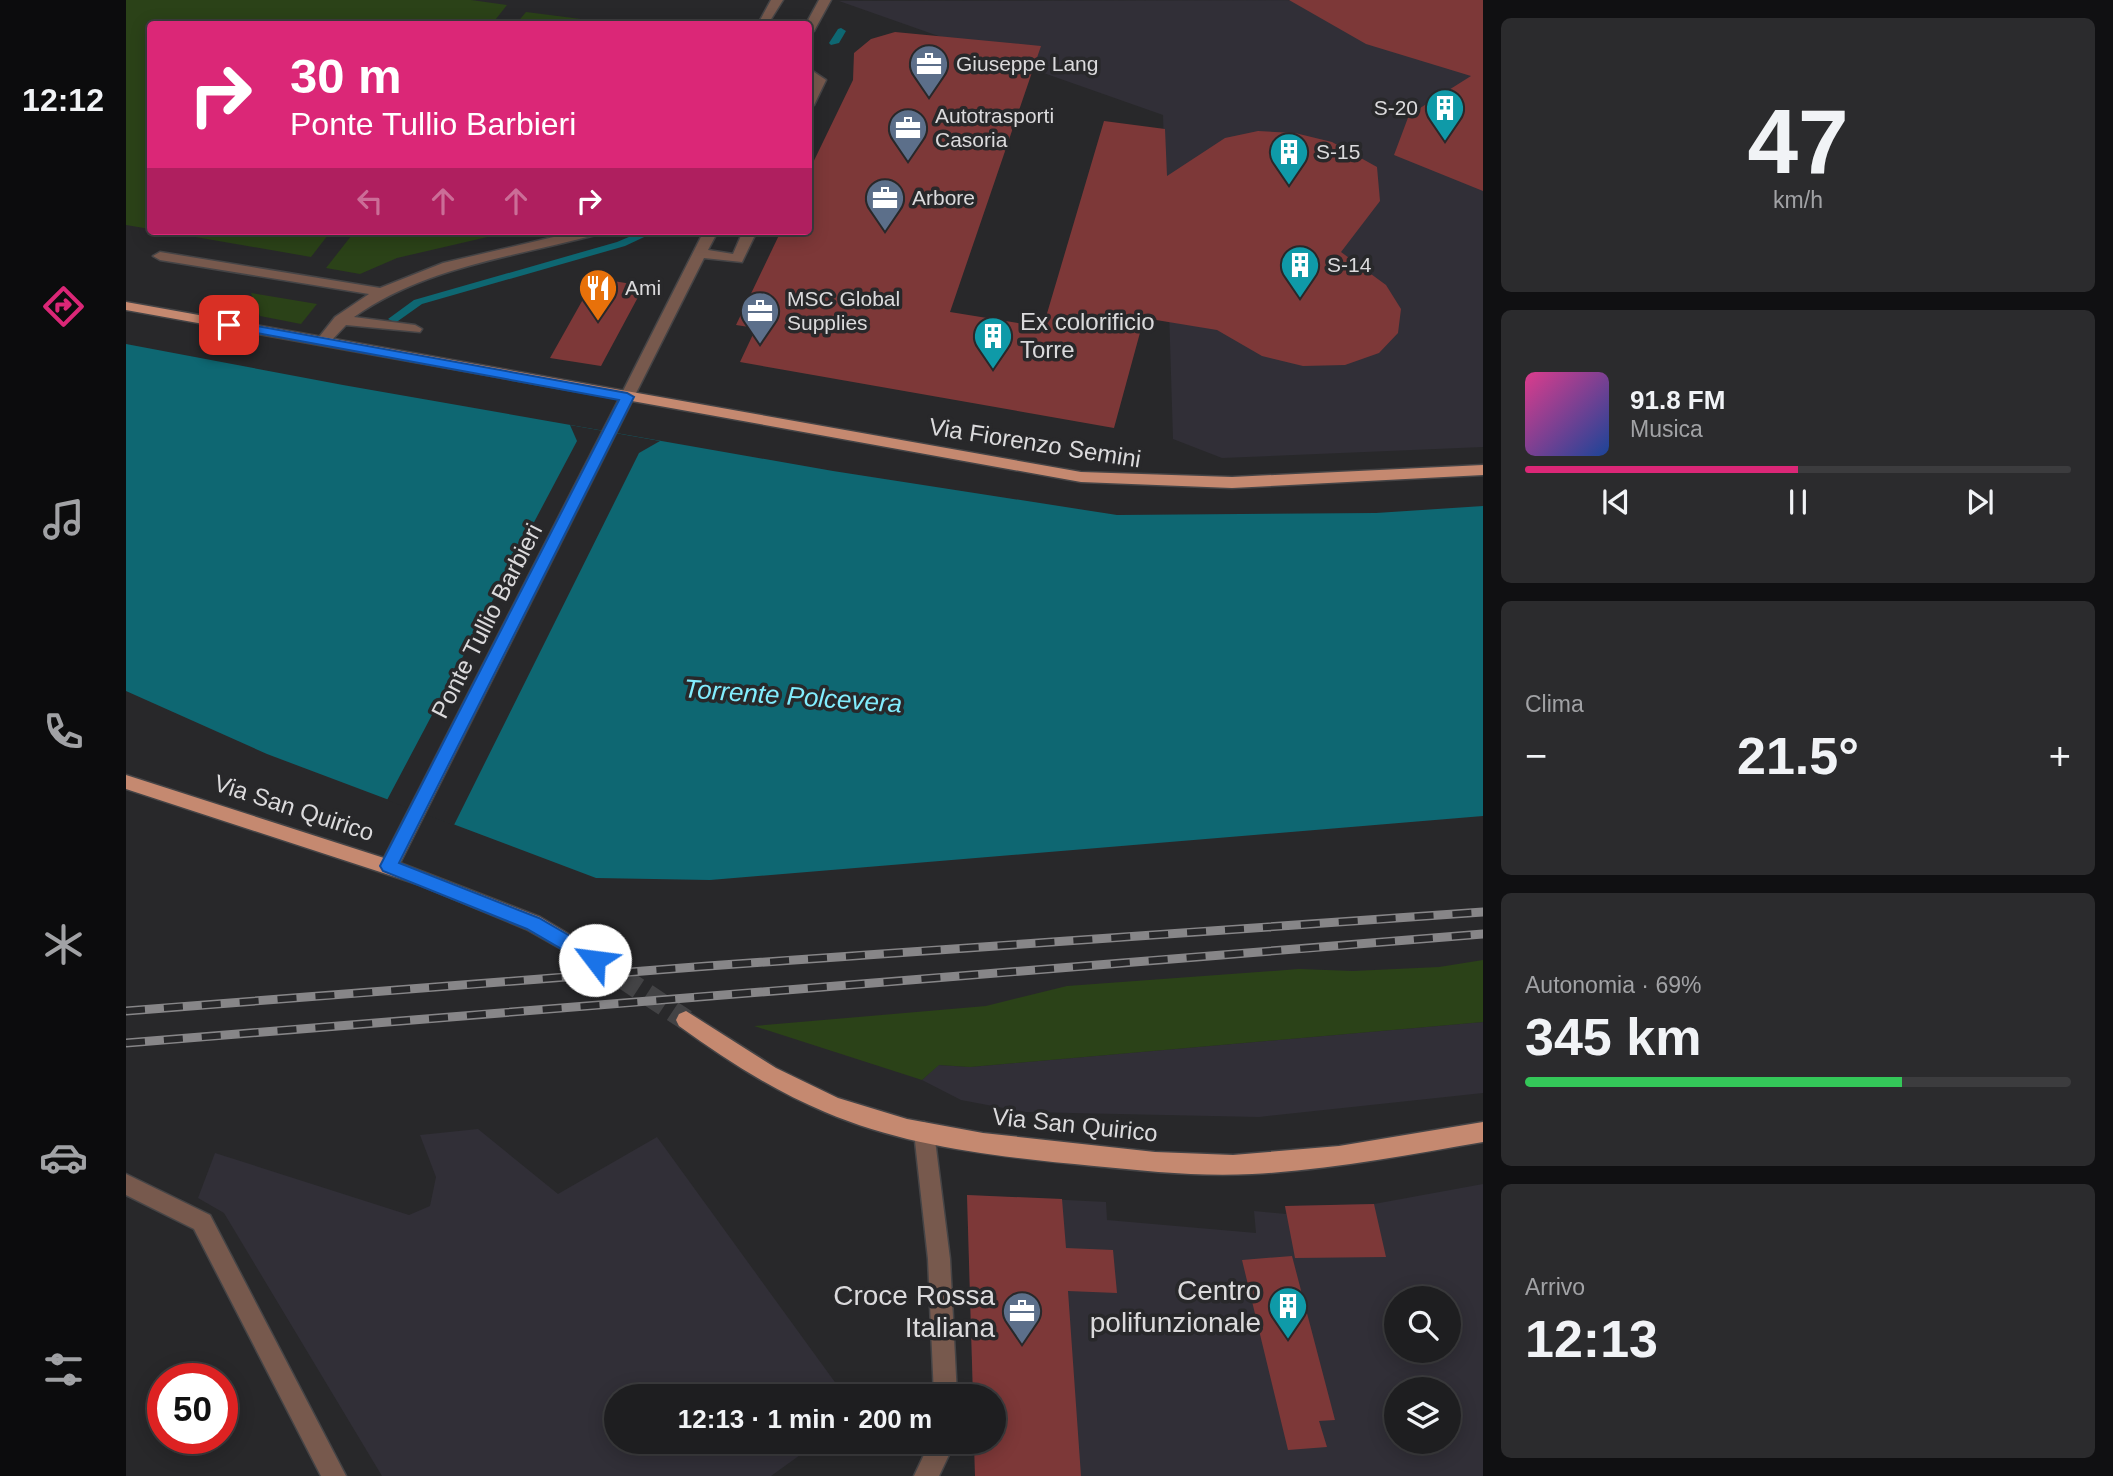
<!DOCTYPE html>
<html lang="it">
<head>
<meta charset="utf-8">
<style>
  :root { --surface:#1e1e20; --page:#2b2b2d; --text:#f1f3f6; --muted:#a1a2a5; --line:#3c3c3e; --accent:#db2777 }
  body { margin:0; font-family:Arial,sans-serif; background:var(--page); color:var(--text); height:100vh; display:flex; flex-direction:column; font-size:26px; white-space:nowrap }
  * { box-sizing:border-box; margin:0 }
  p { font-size:23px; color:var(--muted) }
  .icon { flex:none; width:38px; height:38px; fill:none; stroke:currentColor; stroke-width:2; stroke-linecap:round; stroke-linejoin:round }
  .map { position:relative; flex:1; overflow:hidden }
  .details { display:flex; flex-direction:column; gap:18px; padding:18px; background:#101012; width:630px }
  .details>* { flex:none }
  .guide { position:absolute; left:21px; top:21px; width:665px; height:214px; border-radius:7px; box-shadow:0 4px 18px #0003,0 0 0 2px var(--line); background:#db2777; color:#fff; overflow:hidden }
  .tools { position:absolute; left:1258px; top:1286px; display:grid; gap:14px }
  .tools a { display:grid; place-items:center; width:77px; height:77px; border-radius:50%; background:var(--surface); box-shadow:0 4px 18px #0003,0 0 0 2px var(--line); font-size:35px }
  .speed { position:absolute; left:21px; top:1363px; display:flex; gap:14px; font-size:35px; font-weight:700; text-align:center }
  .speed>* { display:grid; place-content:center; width:91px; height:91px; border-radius:50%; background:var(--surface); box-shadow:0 4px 18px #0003,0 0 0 2px var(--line); line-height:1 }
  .speed .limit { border:10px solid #d22; background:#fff; color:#111 }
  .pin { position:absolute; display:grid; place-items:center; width:60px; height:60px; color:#fff; margin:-30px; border-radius:14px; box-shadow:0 4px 10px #0006 }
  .me { position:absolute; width:77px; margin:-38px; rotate:300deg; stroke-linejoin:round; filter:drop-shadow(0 0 5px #0008) }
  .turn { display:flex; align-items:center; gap:24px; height:147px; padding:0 28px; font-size:32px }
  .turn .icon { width:91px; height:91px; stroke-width:2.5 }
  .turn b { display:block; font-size:49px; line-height:60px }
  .lanes { display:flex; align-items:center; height:66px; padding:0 28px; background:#0003; justify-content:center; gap:35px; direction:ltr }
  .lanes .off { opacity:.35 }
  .big { font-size:52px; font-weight:800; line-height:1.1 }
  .details .tile { flex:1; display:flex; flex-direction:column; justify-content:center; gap:10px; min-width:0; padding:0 24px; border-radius:10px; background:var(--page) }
  .details .dial { align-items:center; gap:0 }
  .dial b { font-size:91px; line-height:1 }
  .song { display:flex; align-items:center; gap:21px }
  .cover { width:84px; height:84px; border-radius:10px; background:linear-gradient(135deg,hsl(330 70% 55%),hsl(220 70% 35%)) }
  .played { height:7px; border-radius:4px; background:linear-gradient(90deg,var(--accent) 50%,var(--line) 50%) }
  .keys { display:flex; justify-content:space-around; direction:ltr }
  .heat { display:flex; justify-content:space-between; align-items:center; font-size:38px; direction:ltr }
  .charge { height:10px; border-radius:5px; background:linear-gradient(90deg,#34c759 69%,var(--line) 0) }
  .trip { position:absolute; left:478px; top:1384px; width:402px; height:70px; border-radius:35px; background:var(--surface); box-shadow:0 4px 18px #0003,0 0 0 2px var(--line); font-weight:800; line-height:70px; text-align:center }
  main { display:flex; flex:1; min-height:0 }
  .tabs { display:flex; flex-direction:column; width:126px; justify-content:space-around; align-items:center; background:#0c0c0d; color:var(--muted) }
  .tabs .icon { width:49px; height:49px }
  .tabs .selected { color:var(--accent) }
  .tabs b { font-size:32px; color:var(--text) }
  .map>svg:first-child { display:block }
  .built { fill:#312f37; fill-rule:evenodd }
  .green { fill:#2b4218 }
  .water { fill:#0e6772 }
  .pier { fill:#28282a }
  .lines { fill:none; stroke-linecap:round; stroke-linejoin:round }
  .stream { fill:#0e6772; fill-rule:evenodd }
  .building { fill:#7d3838 }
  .major-tunnel { stroke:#434345; stroke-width:21; stroke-dasharray:21 10; stroke-linecap:butt }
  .minor-casing { stroke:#454446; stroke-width:3 }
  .major-casing { stroke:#454446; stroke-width:3 }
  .minor { fill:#77594d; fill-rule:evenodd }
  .major { fill:#c58970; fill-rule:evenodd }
  .rail-casing { stroke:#878688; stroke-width:9 }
  .rail { stroke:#28282a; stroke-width:6; stroke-dasharray:19; stroke-linecap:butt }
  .route { fill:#1a73e8; stroke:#114b97; stroke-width:2 }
  .labels { text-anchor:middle; stroke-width:7; stroke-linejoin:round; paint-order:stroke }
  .far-poi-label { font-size:21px; fill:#dbdadc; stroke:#28282a; text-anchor:start }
  .poi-label { font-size:24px; fill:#dbdadc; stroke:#28282a; text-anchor:start }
  .street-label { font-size:24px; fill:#dbdadc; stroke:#28282a }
  .water-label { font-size:26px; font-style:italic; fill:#82edfe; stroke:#28282a }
  .near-poi-label { font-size:28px; fill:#dbdadc; stroke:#28282a; text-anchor:end }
</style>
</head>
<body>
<main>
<nav class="tabs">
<b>12:12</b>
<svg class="icon selected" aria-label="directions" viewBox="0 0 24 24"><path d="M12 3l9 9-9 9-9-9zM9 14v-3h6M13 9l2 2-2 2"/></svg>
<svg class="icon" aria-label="music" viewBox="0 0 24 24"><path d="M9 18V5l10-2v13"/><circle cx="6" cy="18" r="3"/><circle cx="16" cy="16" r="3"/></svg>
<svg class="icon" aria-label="phone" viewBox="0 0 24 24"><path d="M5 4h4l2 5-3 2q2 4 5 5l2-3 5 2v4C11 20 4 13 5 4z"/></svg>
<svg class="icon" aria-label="climate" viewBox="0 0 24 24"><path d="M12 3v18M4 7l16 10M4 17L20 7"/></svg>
<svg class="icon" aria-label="car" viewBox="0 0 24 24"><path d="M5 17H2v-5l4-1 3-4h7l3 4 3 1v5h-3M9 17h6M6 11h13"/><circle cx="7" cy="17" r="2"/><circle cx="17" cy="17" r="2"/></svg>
<svg class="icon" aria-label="filters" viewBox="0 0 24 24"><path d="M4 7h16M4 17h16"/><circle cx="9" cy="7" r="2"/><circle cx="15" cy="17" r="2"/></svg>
</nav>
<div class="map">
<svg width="1357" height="1476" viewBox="0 0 1357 1476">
  <rect width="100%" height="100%" fill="#28282a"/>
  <!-- built -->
  <path class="built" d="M1357 0V447L1096 458 1047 439 1037 115 713 1Z
    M1357 1022V1093L1133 1117 899 1112 835 1100 796 1080 812 1065 844 1067Z
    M352 1129 432 1194 531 1137 719 1396H490V1442H692L645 1476H256L98 1213 72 1198 89 1153 283 1215 304 1206 310 1177 294 1135Z
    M1357 1184V1476H849L848 1442H868V1396H847L841 1195 980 1202 981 1220 1130 1233 1128 1211 1160 1214 1159 1206 1248 1204ZM1270 1298H1323V1351H1270ZM1270 1390H1323V1442H1270Z"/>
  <!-- green -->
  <path class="green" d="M0 0H345L381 5 366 24H24V229L0 225Z
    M400 12 494 24H390Z
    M35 231H205L185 257Z
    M229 231H387L271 258 234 274 200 268Z
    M125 293 191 304 175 324 134 316Z
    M1357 960V1022L844 1067 813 1065 796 1080 628 1026 860 1006 941 986 1173 969 1227 971 1313 967Z"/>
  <!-- water -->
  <path class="water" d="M0 344 217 385 707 471 991 515 1250 513 1357 506V816L584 880 470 878 141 754 0 691Z"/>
  <!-- pier -->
  <path class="pier" d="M444 425 534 441 513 453 328 825 261 800 451 441Z"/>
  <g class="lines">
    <!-- stream -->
    <path class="stream" d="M715 28 720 31 713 43 705 45 703 43 712 29Z
      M517 231H531L499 246 296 304 272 321 268 322 262 319 288 300 491 242Z"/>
  </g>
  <!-- building -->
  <path class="building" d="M1163 0H1357V191L1268 155 1283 115 1345 76 1240 44Z
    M769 32 915 46 824 312 917 327 978 121 1039 129 1041 176 1099 138 1132 131 1169 133 1206 142 1251 167 1254 201 1215 252 1260 285 1275 309 1272 333 1253 353 1219 365 1177 366 1136 356 1091 330 1018 318 988 428 614 362 630 328 610 325 655 231H682V173L727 80 728 53 745 39Z
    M469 278 518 286 475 366 424 358Z
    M841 1195 936 1199 940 1248 987 1250 991 1293 942 1291 955 1476H849L848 1442H868V1396H847Z
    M1248 1204 1260 1257 1169 1258 1159 1206Z
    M1166 1256 1209 1420 1193 1421 1201 1447 1162 1450 1116 1260Z"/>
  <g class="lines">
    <!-- major-tunnel -->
    <path class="major-tunnel" d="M469 960 560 1020"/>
    <!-- minor casing -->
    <g class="minor-casing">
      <path id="minor" d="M645 0H657L642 24H632Z
        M693 0H705L688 31 682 34V24H680Z
        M682 68 700 80 688 105 682 108V92L688 81 682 77Z
        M453 231H475L473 234C388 257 301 266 228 317L289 325 296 329 294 332 220 325 202 344 197 345 190 341 209 317 243 294 34 260 27 256 34 252 254 288 317 263Z
        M578 231H592L582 250 607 254 617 231H631L616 262 578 258 508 397 501 402 496 400 494 397Z
        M798 1122 805 1125 808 1132 824 1259 831 1396H808L802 1259 788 1132 791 1125Z
        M0 1174 84 1215 220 1476H195L68 1229 0 1195Z
        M804 1442H829L813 1476H788Z"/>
    </g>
    <!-- major casing -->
    <g class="major-casing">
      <path id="major" d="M0 302 955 472 1106 477 1357 465V475L1106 488 955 482 506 401 274 863 414 917 476 954 479 960 476 966 469 968 400 929 294 885 0 789V775L258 858 493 399 0 310Z
        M560 1011 650 1068 712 1098 781 1119 857 1133 1029 1152 1107 1155 1213 1146 1357 1122V1142C1281 1155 1204 1170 1126 1174 1073 1177 1021 1171 968 1166 877 1157 783 1148 699 1112 646 1090 599 1059 553 1026L550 1020 553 1014Z"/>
    </g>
    <!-- minor -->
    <use href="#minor" class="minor"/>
    <!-- major -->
    <use href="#major" class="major"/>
    <!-- rail casing -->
    <g class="rail-casing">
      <path id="rail" d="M0 1011 582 966 1357 912
        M0 1043 1357 934"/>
    </g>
    <!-- rail -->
    <use href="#rail" class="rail"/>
  </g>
  <!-- route -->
  <path class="route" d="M103 321 501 393 508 397 273 863 413 918 475 954 478 960 475 965 469 967 463 965 401 929 257 871 254 866 493 400 98 327V322Z"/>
  <!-- icons -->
  <defs>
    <g id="office-pin" transform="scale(2.0125)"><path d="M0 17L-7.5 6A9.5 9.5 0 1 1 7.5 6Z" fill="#5c6f8a" stroke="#28282a"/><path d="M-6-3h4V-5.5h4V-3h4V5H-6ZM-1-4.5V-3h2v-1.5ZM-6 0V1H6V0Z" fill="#fff"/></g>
    <g id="building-pin" transform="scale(2.0125)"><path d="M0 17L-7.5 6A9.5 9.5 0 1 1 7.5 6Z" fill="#0f9aa8" stroke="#28282a"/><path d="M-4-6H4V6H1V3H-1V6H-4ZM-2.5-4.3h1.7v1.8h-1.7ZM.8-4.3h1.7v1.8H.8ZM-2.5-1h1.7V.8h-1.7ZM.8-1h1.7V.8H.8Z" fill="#fff"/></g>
    <g id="restaurant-pin" transform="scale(2.0125)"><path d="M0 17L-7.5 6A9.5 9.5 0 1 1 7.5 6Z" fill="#e8710a" stroke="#28282a"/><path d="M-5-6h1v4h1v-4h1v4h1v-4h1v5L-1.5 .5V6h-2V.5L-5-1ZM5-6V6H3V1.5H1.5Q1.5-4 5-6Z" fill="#fff"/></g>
  </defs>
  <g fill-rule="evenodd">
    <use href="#office-pin" x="803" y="64"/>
    <use href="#building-pin" x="1319" y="108"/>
    <use href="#office-pin" x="782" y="128"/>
    <use href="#building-pin" x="1163" y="152"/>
    <use href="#office-pin" x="759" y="198"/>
    <use href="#building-pin" x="1174" y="265"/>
    <use href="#restaurant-pin" x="472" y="288"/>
    <use href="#office-pin" x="634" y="311"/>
    <use href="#building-pin" x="867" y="336"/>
    <use href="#building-pin" x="1162" y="1306"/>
    <use href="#office-pin" x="896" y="1311"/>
  </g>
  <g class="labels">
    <!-- far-poi labels -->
    <g class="far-poi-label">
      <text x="830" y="71">Giuseppe Lang</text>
      <text x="1292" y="115" text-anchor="end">S-20</text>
      <text x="809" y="123">Autotrasporti<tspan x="809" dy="24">Casoria</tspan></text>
      <text x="1190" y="159">S-15</text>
      <text x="786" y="205">Arbore</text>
      <text x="1201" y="272">S-14</text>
      <text x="499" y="295">Ami</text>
      <text x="661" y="306">MSC Global<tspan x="661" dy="24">Supplies</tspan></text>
    </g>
    <!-- poi labels -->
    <g class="poi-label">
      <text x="894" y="330">Ex colorificio<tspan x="894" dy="28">Torre</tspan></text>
    </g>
    <!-- street labels -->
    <g class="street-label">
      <text transform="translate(909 443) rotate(9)" y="8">Via Fiorenzo Semini</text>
      <text transform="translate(361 621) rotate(-63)" y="8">Ponte Tullio Barbieri</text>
      <text transform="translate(168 808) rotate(18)" y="8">Via San Quirico</text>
      <text transform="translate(949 1125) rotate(6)" y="8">Via San Quirico</text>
    </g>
    <!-- water labels -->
    <g class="water-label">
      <text transform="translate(667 696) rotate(4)" y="9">Torrente Polcevera</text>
    </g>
    <!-- near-poi labels -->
    <g class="near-poi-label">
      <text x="1135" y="1300">Centro<tspan x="1135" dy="32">polifunzionale</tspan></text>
      <text x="869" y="1305">Croce Rossa<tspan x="869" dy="32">Italiana</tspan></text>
    </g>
  </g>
</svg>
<div class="tools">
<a><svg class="icon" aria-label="search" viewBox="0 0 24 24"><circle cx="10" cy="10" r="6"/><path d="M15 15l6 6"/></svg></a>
<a><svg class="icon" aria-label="layers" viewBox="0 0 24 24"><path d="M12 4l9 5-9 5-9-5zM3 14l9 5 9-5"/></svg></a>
</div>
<div class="speed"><div class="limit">50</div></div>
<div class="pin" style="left:103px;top:325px;background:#d93025"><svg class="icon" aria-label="arrive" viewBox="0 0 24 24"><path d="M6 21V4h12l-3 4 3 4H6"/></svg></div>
<svg class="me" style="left:469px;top:960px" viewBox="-20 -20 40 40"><circle r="19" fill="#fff"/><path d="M0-13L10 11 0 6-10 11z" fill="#1a73e8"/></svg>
<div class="trip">12:13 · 1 min · 200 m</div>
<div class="guide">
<div class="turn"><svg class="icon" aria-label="right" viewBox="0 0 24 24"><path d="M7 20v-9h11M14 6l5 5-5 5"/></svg><div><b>30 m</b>Ponte Tullio Barbieri</div></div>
<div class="lanes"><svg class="icon off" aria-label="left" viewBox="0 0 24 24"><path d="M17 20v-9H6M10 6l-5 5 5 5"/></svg><svg class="icon off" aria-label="ahead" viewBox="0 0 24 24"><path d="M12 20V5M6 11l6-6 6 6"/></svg><svg class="icon off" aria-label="ahead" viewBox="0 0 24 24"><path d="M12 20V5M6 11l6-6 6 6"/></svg><svg class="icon" aria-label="right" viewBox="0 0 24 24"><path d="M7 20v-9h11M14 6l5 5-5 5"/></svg></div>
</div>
</div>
<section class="details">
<div class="tile dial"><b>47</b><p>km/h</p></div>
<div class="tile">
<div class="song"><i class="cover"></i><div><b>91.8 FM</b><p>Musica</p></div></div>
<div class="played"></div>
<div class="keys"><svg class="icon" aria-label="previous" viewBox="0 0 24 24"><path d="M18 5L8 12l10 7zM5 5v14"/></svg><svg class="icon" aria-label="pause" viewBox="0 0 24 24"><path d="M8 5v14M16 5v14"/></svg><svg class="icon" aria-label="next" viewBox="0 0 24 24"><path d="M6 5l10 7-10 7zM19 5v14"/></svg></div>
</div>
<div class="tile"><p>Clima</p>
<div class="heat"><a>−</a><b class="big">21.5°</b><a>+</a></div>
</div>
<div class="tile"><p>Autonomia · 69%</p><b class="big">345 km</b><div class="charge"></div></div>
<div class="tile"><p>Arrivo</p><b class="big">12:13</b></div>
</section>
</main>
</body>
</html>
